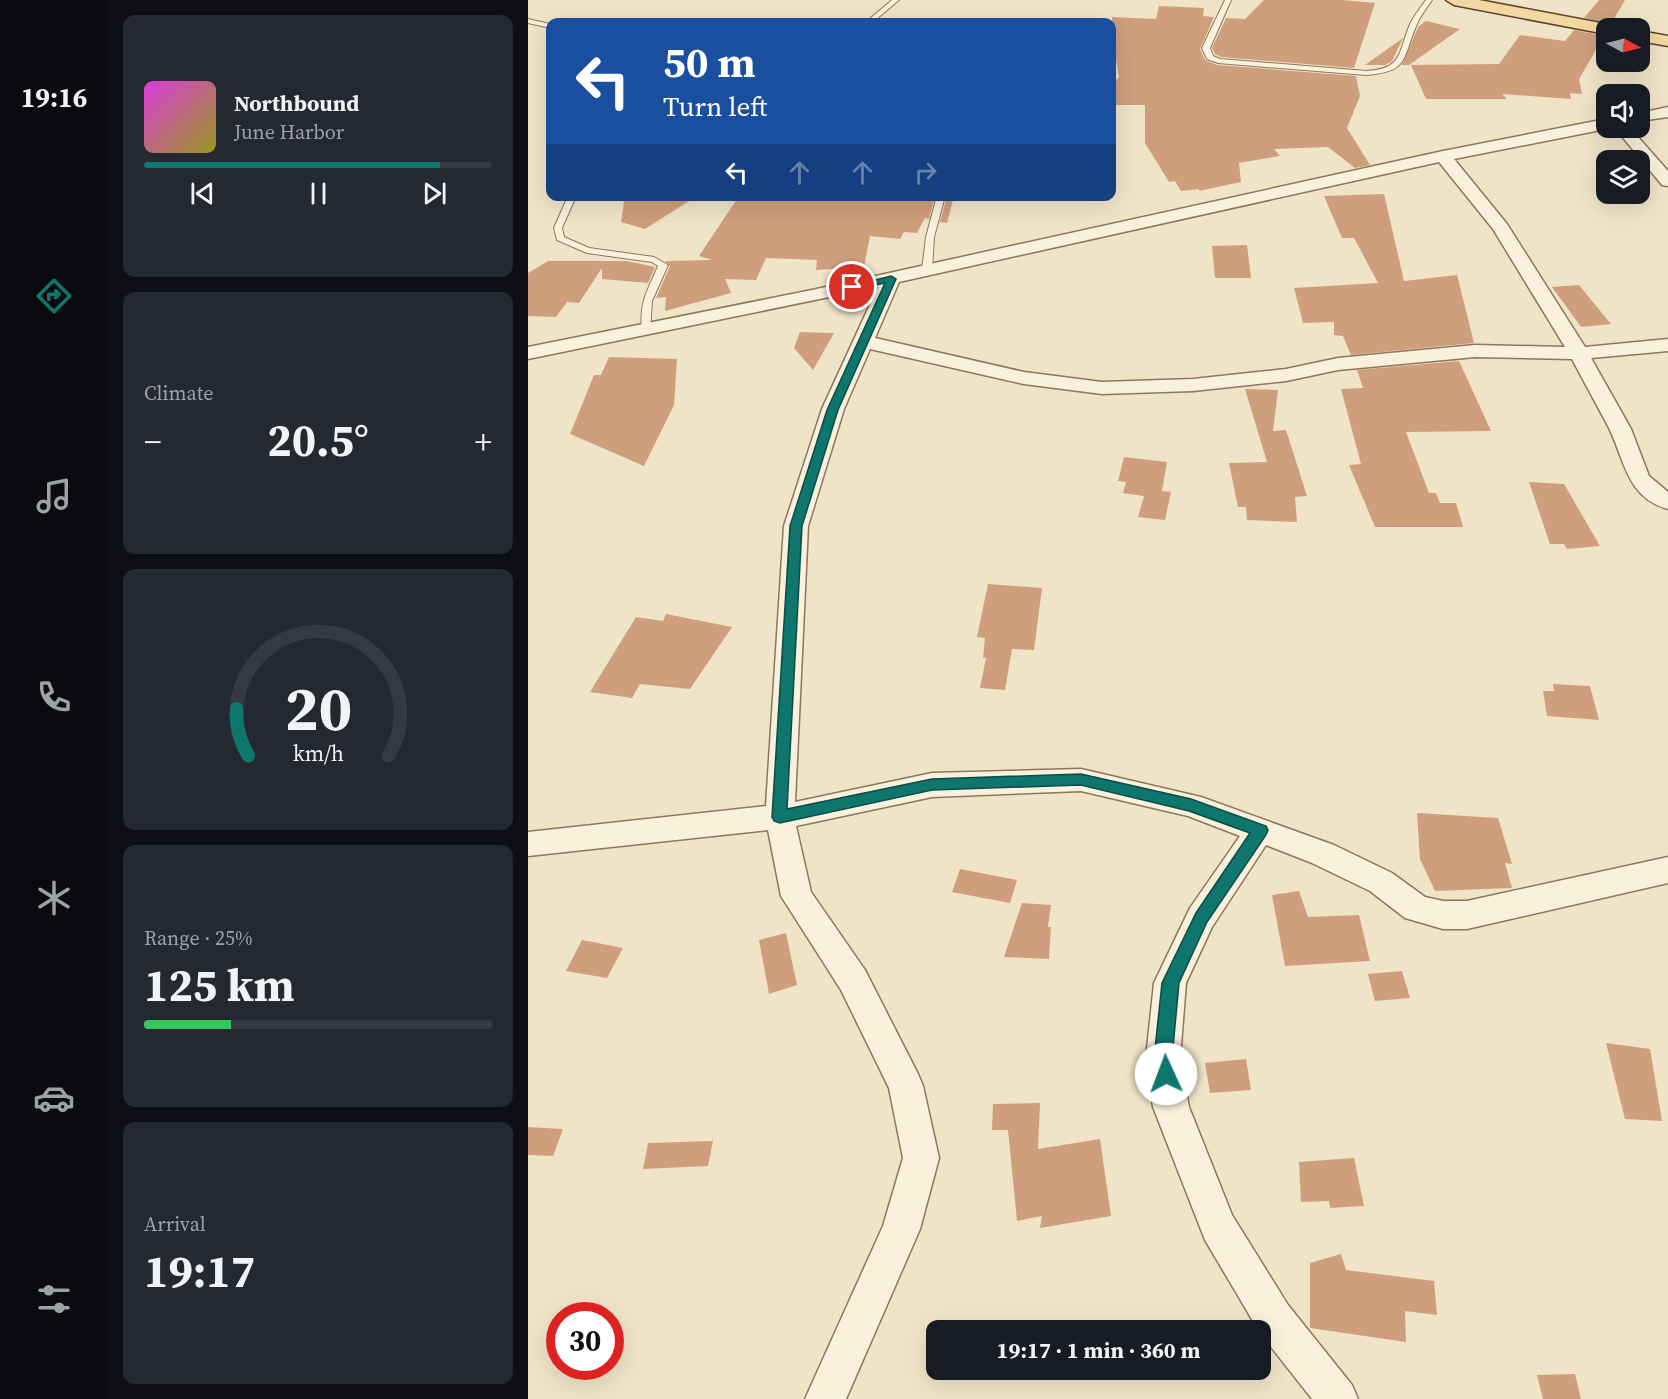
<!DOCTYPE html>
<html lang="en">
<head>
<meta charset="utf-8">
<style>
  :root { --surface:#171b24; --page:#242831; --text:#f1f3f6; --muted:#9ea1a6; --line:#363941; --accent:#0f766e }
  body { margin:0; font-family:"Source Serif 4",serif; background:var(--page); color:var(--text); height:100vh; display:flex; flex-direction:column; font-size:22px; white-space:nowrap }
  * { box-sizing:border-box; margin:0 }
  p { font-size:20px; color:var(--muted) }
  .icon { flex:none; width:33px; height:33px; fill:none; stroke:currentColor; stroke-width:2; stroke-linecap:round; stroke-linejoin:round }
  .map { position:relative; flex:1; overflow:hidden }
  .drawer { display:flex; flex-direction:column; gap:15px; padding:15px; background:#0d0f14; width:420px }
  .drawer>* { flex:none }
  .top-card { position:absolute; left:18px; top:18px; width:570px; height:183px; border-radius:12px; box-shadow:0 6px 24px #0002; background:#1a4fa0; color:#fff; overflow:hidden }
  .needle { width:39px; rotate:97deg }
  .controls { position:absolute; left:1068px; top:18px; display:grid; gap:12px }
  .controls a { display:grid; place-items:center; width:54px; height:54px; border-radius:12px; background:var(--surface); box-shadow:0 6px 24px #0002; font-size:30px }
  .speed { position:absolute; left:18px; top:1302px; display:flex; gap:12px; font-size:30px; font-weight:700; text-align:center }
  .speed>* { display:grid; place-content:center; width:78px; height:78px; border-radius:50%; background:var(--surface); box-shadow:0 6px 24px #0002; line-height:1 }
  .speed .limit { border:9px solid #d22; background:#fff; color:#111 }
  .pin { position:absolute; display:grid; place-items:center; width:51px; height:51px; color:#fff; margin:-26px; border:3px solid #fff; border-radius:50%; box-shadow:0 2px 6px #0007 }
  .me { position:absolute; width:66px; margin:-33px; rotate:358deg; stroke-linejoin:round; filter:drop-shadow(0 0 4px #0008) }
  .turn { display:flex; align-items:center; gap:21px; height:126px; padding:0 18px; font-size:27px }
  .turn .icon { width:78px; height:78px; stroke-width:2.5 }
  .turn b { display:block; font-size:42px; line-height:51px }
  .lanes { display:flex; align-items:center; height:57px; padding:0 18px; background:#0003; justify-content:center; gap:30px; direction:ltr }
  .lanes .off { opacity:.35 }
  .big { font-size:45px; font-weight:700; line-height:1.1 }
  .drawer .widget { flex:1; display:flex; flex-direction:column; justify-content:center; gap:9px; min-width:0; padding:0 21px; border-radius:12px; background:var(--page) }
  .drawer .dial { align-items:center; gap:0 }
  .dial svg { height:156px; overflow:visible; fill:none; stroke:var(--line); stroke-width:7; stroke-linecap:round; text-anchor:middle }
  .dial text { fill:var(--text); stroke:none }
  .song { display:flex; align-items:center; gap:18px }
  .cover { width:72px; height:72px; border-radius:9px; background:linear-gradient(135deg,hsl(300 70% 55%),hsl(60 70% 35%)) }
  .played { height:6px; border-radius:3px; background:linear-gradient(90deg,var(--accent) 85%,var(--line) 85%) }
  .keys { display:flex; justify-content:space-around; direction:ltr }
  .heat { display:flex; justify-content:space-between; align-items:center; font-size:33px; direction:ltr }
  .charge { height:9px; border-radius:4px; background:linear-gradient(90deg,#34c759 25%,var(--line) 0) }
  .trip { position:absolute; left:398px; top:1320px; width:345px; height:60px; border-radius:12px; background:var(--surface); box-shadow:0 6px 24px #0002; font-weight:700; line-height:60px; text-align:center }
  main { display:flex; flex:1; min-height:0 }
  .tabs { display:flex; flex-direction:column; width:108px; justify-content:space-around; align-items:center; background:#090b0e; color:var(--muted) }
  .tabs .icon { width:42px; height:42px }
  .tabs .active { color:var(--accent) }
  .tabs b { font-size:27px; color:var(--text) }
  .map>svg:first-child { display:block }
  .building { fill:#cf9f7d }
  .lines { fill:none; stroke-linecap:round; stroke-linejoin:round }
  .service-casing { stroke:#8d765c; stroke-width:2 }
  .minor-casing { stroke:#8d765c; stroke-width:3 }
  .primary-casing { stroke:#5b4430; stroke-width:3 }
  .service { fill:#faf1dc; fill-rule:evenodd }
  .minor { fill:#faf1dc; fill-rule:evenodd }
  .primary { fill:#f3d9a0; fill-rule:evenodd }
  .route { fill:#0f766e; stroke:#0a4d48; stroke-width:1.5 }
</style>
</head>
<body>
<main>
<nav class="tabs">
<b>19:16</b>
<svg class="icon active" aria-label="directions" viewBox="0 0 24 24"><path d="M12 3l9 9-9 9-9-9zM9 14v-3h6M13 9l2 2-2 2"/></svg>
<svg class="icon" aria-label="music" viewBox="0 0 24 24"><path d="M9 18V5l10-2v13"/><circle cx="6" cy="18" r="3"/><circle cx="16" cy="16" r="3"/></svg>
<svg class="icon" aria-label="phone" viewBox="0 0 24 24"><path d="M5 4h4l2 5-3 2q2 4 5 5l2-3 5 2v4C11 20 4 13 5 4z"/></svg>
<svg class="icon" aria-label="climate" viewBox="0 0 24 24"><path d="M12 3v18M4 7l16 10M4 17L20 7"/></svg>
<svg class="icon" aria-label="car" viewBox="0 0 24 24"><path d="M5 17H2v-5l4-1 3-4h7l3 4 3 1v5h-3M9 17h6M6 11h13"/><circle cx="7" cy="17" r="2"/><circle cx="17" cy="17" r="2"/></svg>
<svg class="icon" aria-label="filters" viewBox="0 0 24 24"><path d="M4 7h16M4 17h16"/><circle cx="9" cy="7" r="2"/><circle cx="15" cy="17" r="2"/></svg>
</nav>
<section class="drawer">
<div class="widget">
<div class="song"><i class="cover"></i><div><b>Northbound</b><p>June Harbor</p></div></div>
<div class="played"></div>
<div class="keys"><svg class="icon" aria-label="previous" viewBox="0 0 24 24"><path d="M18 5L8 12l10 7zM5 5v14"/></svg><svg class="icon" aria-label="pause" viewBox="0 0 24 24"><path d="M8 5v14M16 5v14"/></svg><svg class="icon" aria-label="next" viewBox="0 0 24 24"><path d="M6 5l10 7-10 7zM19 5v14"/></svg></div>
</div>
<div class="widget"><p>Climate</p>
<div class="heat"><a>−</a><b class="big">20.5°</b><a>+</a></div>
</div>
<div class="widget dial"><svg viewBox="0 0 100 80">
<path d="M14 69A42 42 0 1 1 86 69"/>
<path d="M14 69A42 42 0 0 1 8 45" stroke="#0f766e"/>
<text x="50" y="56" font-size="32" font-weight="700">20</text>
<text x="50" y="72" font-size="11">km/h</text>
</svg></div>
<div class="widget"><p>Range · 25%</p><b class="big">125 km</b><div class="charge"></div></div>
<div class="widget"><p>Arrival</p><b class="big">19:17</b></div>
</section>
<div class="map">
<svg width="1140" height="1399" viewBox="0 0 1140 1399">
  <rect width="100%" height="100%" fill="#f0e4c8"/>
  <!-- building -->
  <path class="building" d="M736 0H814L847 3 826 68 693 57 687 54 684 48 698 18 717 19Z
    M1071 0H1097L1083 24 1056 18Z
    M631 6 676 8 675 16 686 17 672 49 677 60 689 65 828 76 832 96 819 128 842 165 827 168 800 147 746 149 752 156 711 163 713 182 671 191V189L653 191 647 181 641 182 617 143V105H584V85L591 77 584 36V17L628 19Z
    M898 21 932 29 881 65H874L890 27Z
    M1046 30 1076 36 1051 79 1054 94 1042 93 1043 99 974 94 979 99H898L883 65 971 64 992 35 1037 41Z
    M875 38 864 61 857 65H837Z
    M856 194 876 281 929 275 946 343 823 355 815 336 806 335V322L775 323 766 288 850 283 826 238H814L796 196Z
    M97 196H169L117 229 93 222Z
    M211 196H407L401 219 397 218 389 233 376 232 372 239 342 236 336 267 288 270 289 260 238 258 228 280 197 279 203 293 137 311 138 297 128 298 142 266 137 261 184 260 171 256Z
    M419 196H426L419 223 412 222Z
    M719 245 723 278H687L684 246Z
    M20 261H99L127 267 120 283 74 279V268L51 303 39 302 28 317 0 316V273Z
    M1051 285 1083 324 1053 327 1024 287Z
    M272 332 306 333 285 370 266 348Z
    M81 357 149 359 146 405 116 466 42 434 66 375H73Z
    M931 361 963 431 878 432 901 493H908L912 503H928L935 527H847L821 465 833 464 813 389 835 388 829 370Z
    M717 389 750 390 745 431 758 430 779 496 767 497 769 522 719 520 718 507H710L701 463 739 462Z
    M596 457 639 462 634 491 643 492 637 520 610 517 616 496 595 493 598 482 590 481Z
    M1001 482 1036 484 1072 546 1039 549 1036 544H1022Z
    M460 584 514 588 506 650 484 649 477 690 452 688 458 658H455L457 638 449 637Z
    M138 614 204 627 162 689 112 684 104 698 62 692 108 617 135 621Z
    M1025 684 1062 686 1071 720 1019 716 1015 691H1026Z
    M889 813 970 818 984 864 977 863 984 888 907 891 892 859Z
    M432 869 489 880 482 903 424 892Z
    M771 891 780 917 831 915 842 961 757 966 744 895Z
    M494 903 523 905 520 927H523L521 959 476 957Z
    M258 933 269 985 241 994 231 940Z
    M54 940 95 948 79 978 38 971Z
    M874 971 882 998 847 1001 840 974Z
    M1078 1043 1122 1049 1134 1121 1097 1119Z
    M718 1059 723 1090 682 1093 677 1063Z
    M512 1103 510 1149 572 1139 583 1216 512 1228 514 1216 489 1221 480 1130H464L465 1104Z
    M0 1127 35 1129 25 1156 0 1155Z
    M185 1141 180 1166 115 1169 120 1143Z
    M826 1158 836 1206 802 1208 801 1201 773 1202 771 1162Z
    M813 1254 818 1270 906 1281 909 1315 877 1311 878 1342 782 1328V1263Z
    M1047 1374 1053 1399H1015L1009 1375Z"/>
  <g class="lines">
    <!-- service casing -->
    <g class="service-casing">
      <path id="service" d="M364 0H371L345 22H338Z
        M697 0H703L682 48 685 56 692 59 838 71C875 69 870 53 882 24 886 16 892 8 898 0H904C899 8 892 16 889 24 874 58 882 72 838 75L690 63 679 59 674 48Z
        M0 19 22 24V28L0 23Z
        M40 196H48L34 228 36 237 61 248 126 257 140 265 124 301 122 331 114 329C111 302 120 290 130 266L124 262 59 253 29 240 26 228Z
        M409 196H417L406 237 404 270 399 273 394 270 398 237Z"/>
    </g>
    <!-- minor casing -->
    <g class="minor-casing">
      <path id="minor" d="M1140 107V117L1112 121V113Z
        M1078 119V128H1083L926 159 979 224 1057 347 1140 339V351L1063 358 1103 429 1121 476 1140 492V509C1099 498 1097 461 1081 428 1069 405 1056 382 1044 359L947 357 810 370 758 381 665 391 574 394 496 384 342 349 316 409 280 526 267 802 404 773 553 769 673 797 806 845 864 873 897 897 915 901H939L1140 857V883L939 929H915L877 918 842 891 784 863 738 845 684 927 658 983 652 1058 661 1107 704 1215 760 1305 824 1385 830 1399H784L732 1333 677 1240 625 1107 618 1058 626 983 662 908 712 836 660 816 553 791 404 797 268 826 283 892 337 970 390 1074 395 1086 411 1158 392 1229 318 1399H277L355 1226 375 1158 361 1088 313 990 253 896 240 830 0 856V832L238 806 256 526 294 409 350 287 0 359V347L284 290 915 151ZM911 162 965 229 1037 347 947 345 810 358 758 369 665 379 574 382 496 372 347 338 371 282Z
        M1087 128H1102L1140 171V186L1134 185Z"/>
    </g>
    <!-- primary casing -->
    <g class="primary-casing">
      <path id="primary" d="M918 0H951L1078 24 1086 28H1078V34L926 5Z
        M1112 31 1140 36V46L1112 41Z"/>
    </g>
    <!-- service -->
    <use href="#service" class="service"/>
    <!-- minor -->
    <use href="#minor" class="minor"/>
    <!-- primary -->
    <use href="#primary" class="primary"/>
  </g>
  <!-- route -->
  <path class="route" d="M363 276 368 279 310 410 274 526 259 809 404 779 553 774 663 799 738 826 740 830 738 835 679 922 651 983 644 1058 646 1074 644 1080 638 1083 631 1080 626 1058 634 983 668 913 722 833 661 811 553 785 404 790 252 823 246 821 244 817 262 526 299 410 357 283 324 290 319 287Z"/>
</svg>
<div class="controls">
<a><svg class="needle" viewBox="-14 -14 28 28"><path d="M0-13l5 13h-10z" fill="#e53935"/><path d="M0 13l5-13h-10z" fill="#9ea1a6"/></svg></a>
<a><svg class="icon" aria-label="sound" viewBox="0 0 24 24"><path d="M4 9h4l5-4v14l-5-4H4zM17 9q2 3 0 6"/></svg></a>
<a><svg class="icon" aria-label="layers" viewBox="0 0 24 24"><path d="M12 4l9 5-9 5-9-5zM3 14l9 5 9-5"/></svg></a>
</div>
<div class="speed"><div class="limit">30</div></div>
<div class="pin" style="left:324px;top:287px;background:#d93025"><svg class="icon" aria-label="arrive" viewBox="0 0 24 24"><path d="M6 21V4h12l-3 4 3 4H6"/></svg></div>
<svg class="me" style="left:638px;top:1074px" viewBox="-20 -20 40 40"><circle r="19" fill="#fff"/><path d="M0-13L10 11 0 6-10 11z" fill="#0f766e"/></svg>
<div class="trip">19:17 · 1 min · 360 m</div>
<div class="top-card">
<div class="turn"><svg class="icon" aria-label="left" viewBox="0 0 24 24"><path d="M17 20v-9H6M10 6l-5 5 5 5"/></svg><div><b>50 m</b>Turn left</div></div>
<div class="lanes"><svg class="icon" aria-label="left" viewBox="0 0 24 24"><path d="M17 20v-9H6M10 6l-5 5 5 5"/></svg><svg class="icon off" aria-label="ahead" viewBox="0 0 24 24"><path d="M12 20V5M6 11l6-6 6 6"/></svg><svg class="icon off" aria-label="ahead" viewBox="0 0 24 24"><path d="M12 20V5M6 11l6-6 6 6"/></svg><svg class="icon off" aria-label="right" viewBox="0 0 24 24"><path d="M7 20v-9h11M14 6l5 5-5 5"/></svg></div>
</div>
</div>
</main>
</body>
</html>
